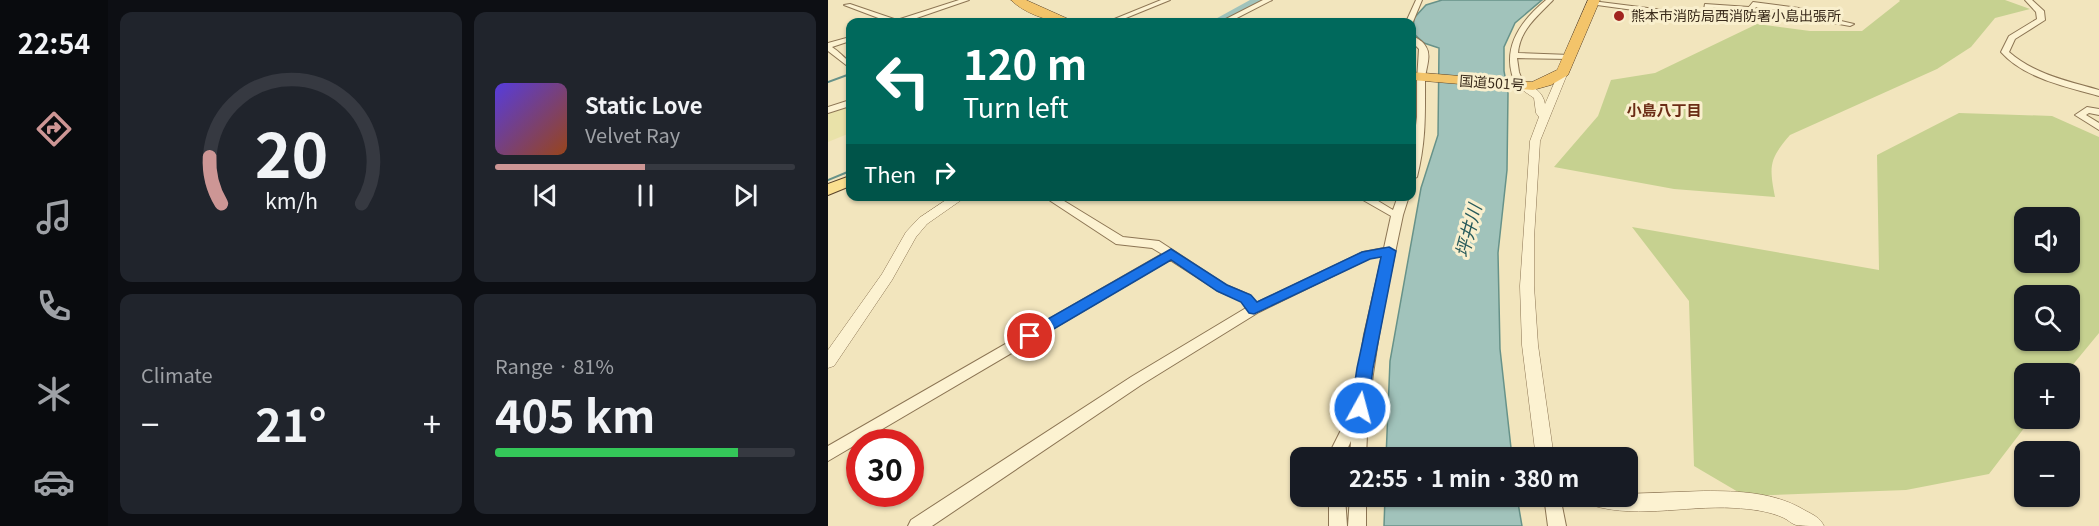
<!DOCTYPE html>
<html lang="en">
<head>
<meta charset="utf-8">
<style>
  :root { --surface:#171b24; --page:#20242c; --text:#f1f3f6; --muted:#9ea1a6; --line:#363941; --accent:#cd9695 }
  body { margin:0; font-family:Georgia,"Noto Sans JP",serif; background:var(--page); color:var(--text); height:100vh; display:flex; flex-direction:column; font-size:22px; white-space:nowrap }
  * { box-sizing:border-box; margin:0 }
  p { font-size:20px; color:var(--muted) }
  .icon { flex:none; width:33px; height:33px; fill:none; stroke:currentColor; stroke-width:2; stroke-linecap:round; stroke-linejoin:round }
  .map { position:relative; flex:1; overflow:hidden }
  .sheet { display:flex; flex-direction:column; gap:12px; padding:12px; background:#0d0f14; width:720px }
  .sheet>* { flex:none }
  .hud { position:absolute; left:18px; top:18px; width:570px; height:183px; border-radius:12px; box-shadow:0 2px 4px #0004; background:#00695c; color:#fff; overflow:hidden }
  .tools { position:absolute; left:1186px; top:207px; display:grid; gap:12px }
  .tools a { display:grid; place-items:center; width:66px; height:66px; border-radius:12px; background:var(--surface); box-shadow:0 2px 4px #0004; font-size:30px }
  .speed { position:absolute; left:18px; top:429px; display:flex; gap:12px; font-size:30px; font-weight:700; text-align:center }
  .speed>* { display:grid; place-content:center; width:78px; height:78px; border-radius:50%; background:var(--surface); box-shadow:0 2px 4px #0004; line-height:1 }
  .speed .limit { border:9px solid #d22; background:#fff; color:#111 }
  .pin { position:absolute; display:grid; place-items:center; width:51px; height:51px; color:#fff; margin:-26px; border:3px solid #fff; border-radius:50%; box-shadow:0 2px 6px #0007 }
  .me { position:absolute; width:66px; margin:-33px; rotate:7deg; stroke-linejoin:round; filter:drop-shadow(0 0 4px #0008) }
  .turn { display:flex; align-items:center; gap:21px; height:126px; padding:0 18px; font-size:27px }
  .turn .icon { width:78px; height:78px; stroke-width:2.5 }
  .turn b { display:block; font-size:42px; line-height:51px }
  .then { display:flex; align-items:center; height:57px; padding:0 18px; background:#0003; gap:12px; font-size:22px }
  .big { font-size:45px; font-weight:700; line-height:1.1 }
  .sheet .card { flex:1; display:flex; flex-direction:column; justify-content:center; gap:9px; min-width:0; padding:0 21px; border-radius:12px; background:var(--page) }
  .sheet .dial { align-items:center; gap:0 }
  .dial svg { height:156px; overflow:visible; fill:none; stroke:var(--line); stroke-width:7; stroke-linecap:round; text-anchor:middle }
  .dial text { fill:var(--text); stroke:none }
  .song { display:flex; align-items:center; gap:18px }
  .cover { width:72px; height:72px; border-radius:9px; background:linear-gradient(135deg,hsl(250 70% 55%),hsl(20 70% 35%)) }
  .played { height:6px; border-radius:3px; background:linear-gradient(90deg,var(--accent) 50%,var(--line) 50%) }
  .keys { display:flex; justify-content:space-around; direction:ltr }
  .heat { display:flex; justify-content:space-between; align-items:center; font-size:33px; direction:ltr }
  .charge { height:9px; border-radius:4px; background:linear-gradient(90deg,#34c759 81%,var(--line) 0) }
  .sheet .tiles { flex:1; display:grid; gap:12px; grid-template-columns:repeat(2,1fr) }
  .trip { position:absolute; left:462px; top:447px; width:348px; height:60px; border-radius:12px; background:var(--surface); box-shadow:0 2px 4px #0004; font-weight:700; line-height:60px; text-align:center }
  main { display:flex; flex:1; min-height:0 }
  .dock { display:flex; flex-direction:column; width:108px; justify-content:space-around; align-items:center; background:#090b0e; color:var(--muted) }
  .dock .icon { width:42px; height:42px }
  .dock .current { color:var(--accent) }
  .dock b { font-size:27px; color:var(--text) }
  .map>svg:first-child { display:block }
  .farmland { fill:#e9e2a9 }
  .green { fill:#c6d190; fill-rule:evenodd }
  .water { fill:#a1c3bb; stroke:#679289; stroke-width:1.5 }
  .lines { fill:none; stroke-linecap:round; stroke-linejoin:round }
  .stream { stroke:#679289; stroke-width:2 }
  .river { fill:#a1c3bb; fill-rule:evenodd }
  .minor-casing { stroke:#8c7554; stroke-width:2 }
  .tertiary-casing { stroke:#8c7554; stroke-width:1 }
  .primary-casing { stroke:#594229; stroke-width:2 }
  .trunk-casing { stroke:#594229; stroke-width:1 }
  .minor { fill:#fcf2d1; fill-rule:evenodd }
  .tertiary { fill:#fcf2d1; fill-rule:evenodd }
  .primary { fill:#fadf90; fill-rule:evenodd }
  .trunk { fill:#f3c46a; fill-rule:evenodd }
  .route { fill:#1a73e8; stroke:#114b97; stroke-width:1.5 }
  .poi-dot { fill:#a1241e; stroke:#f9efcd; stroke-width:2 }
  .labels { text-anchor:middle; stroke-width:6; stroke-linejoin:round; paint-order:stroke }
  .far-poi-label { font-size:14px; fill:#3a2b1b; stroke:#f9efcd; text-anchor:start }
  .far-street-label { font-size:14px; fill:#3a2b1b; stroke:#f9efcd }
  .far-neighbourhood-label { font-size:15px; font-weight:bold; fill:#6b2c15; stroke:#f9efcd }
  .water-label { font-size:18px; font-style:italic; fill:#285b5b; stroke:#f9efcd }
</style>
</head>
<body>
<main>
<nav class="dock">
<b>22:54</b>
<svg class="icon current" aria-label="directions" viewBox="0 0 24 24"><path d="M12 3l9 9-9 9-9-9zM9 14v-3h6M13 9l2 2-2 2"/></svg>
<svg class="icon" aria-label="music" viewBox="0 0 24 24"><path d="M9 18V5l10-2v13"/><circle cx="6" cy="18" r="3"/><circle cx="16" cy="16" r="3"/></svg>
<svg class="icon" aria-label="phone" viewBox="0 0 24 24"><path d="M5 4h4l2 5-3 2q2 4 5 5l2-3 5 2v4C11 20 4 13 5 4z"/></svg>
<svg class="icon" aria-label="climate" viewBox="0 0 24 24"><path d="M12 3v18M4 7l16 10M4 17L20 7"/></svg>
<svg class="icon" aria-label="car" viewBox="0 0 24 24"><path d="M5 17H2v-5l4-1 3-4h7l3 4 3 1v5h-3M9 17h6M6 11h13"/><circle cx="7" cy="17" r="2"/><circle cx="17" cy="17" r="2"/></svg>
</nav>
<section class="sheet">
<div class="tiles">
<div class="card dial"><svg viewBox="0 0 100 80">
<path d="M14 69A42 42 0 1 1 86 69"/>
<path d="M14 69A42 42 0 0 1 8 45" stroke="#cd9695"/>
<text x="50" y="56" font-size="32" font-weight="700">20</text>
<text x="50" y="72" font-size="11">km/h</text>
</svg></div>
<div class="card">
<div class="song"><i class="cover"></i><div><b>Static Love</b><p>Velvet Ray</p></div></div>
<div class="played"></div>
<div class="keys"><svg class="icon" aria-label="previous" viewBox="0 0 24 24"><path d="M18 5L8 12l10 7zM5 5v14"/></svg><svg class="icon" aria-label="pause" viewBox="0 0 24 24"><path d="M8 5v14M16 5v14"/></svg><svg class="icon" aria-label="next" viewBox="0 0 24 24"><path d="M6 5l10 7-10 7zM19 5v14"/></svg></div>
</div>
<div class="card"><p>Climate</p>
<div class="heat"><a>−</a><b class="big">21°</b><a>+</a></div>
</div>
<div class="card"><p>Range · 81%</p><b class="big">405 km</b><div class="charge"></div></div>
</div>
</section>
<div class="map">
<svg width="1271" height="526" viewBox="0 0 1271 526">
  <rect width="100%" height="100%" fill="#f2e5bd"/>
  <!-- farmland -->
  <path class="farmland" d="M22 104V133L0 142V112Z"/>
  <!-- green -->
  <path class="green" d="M1071 0H1177L1202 9 1167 18 1143 47 1109 69 962 135C941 159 941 166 947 197L846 189 726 167 770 116 783 80 827 73 929 24 982 31H1034L1072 1Z
    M1131 113 1224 116 1271 137V333L1238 373 1197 374V418L1203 419 1161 474 1078 490 917 496 866 466 861 301 804 227 1051 270 1049 155ZM1197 218H1242V262H1197ZM1197 296H1242V340H1197Z"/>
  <!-- water -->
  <path class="water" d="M614 0H714L687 23 676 47V71L680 93 679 170 670 253 672 349 684 457 558 458 562 361 593 188 610 135 611 48 596 43 585 33 586 18 598 5Z
    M557 497H689L694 526H556Z"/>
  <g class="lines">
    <!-- stream -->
    <path class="stream" d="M0 82 22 74
      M0 180 22 171"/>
    <!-- river -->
    <path class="river" d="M422 0H435C422 14 400 24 382 22Z"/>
    <!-- minor casing -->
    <g class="minor-casing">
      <path id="minor" d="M131 0H141L77 22H61L16 5 22 4 69 20Z
        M333 0H342L288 22H279Z
        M435 0H444L401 22H392Z
        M588 0H594L584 24 578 22Z
        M718 0H725C710 16 692 29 690 53L742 55 746 57 742 59 689 58 691 72 696 85 689 87C671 52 690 23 718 0Z
        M1197 0H1204L1216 11 1217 20 1187 39 1181 52C1206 74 1240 81 1271 90V96C1238 87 1196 78 1173 52L1181 36 1209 19 1208 12Z
        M764 1 875 15 877 4 921 7 925 2 993 11 997 13 996 17 1026 24 1022 26 989 20V15L928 7 924 11 882 7V18L878 20 762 4V2Z
        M584 36C589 38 596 42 598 47 604 56 597 70 597 80 597 115 598 141 589 177L584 180V158L589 117V80L591 49 584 42Z
        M22 37V41L4 47C12 52 15 57 22 62V68L0 51V43Z
        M22 100V106L0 113V107Z
        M1259 107 1271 109V115L1261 113 1258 115 1271 123V130L1247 115Z
        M215 196H228L295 237 331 241 398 285 422 295 428 303 535 252 556 248 563 216 528 196H542L565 210 570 196H581L575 215C558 296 540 375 538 458H522L523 441 515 458H499L523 410 525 409 536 335 554 256 542 258 431 312 313 385 104 526H80L83 520 303 377 418 308 414 301 390 291 342 260 0 461V446L334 254 324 248 288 244Z
        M501 496H517L519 526H501Z
        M522 496H538V526H520Z
        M716 496H732L738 526H720Z"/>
    </g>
    <!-- tertiary casing -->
    <g class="tertiary-casing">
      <path id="tertiary" d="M732 70 740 72 712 141 706 238V286L710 345 726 458H708L694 345 692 286 702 141 711 117 708 113 706 98 687 85 692 82C704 85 715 91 717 104Z
        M124 196H139L99 224 88 237 64 280 6 366 0 368V350L54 274 78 232 91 218Z
        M876 491C912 491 947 492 978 511 986 515 992 518 996 526 987 526 975 526 968 525 964 524 960 520 956 518 941 511 923 509 906 508 856 505 803 521 754 502L752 496H800V494Z"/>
    </g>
    <!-- primary casing -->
    <g class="primary-casing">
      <path id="primary" d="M22 176V186L0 195V184Z"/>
    </g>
    <!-- trunk casing -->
    <g class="trunk-casing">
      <path id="trunk" d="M183 0H198L247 22C227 24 198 15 183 0Z
        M760 0H772L740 75 723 85 705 90 584 80V72L704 82 729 70Z"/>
    </g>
    <!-- minor -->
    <use href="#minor" class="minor"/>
    <!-- tertiary -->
    <use href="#tertiary" class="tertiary"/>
    <!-- primary -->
    <use href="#primary" class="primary"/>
    <!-- trunk -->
    <use href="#trunk" class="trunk"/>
  </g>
  <!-- route -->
  <path class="route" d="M561 247 568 251 545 368 540 408 538 412 532 414 526 412 523 408 529 368 553 257 542 259 426 314 421 313 413 302 389 291 343 260 207 340H197L194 336 197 332 343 249 399 285 423 295 429 302 534 252Z"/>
  <!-- markers -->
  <circle class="poi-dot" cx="791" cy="16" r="6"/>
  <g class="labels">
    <!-- far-poi labels -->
    <g class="far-poi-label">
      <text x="803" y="21">熊本市消防局西消防署小島出張所</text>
    </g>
    <!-- far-street labels -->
    <g class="far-street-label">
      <text transform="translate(664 83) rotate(4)" y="5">国道501号</text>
    </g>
    <!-- far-neighbourhood labels -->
    <g class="far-neighbourhood-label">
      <text x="836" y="116">小島八丁目</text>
    </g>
    <!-- water labels -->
    <g class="water-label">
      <text transform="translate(641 231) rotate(-75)" y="6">坪井川</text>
    </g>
  </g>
</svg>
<div class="tools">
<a><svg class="icon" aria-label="sound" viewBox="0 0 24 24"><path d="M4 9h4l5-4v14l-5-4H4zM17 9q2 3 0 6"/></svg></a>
<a><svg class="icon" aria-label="search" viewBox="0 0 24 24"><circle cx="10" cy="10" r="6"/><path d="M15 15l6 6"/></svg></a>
<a>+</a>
<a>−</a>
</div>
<div class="speed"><div class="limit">30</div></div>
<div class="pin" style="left:202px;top:336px;background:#d93025"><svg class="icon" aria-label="arrive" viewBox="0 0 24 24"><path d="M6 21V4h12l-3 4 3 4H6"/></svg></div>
<svg class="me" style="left:532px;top:408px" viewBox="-20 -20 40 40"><circle r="17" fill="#1a73e8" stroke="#fff" stroke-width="3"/><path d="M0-11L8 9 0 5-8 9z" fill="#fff"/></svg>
<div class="trip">22:55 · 1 min · 380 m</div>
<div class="hud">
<div class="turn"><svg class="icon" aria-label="left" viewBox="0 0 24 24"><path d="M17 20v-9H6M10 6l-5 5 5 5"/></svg><div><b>120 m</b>Turn left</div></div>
<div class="then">Then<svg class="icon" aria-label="right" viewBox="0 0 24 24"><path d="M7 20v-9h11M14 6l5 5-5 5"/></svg></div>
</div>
</div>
</main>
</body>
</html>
